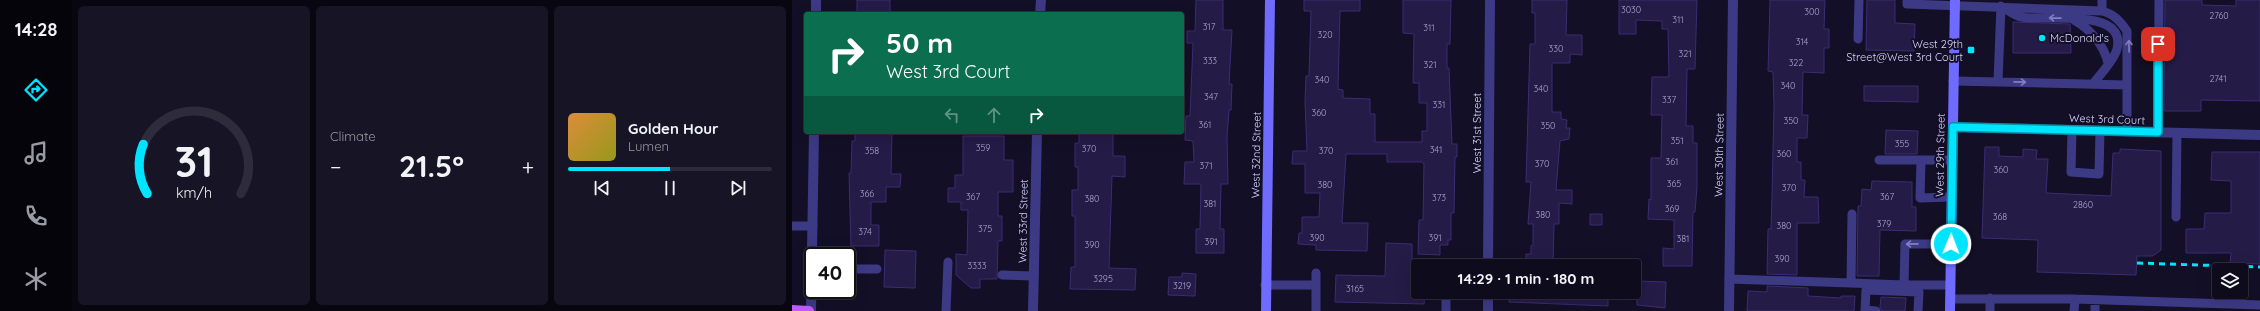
<!DOCTYPE html>
<html lang="en">
<head>
<meta charset="utf-8">
<style>
  :root { --surface:#0e0b1c; --page:#171425; --text:#f1f3f6; --muted:#9b9ba3; --line:#2e2b3b; --accent:#00e5ff }
  body { margin:0; font-family:Quicksand,sans-serif; background:var(--page); color:var(--text); height:100vh; display:flex; flex-direction:column; font-size:15px; white-space:nowrap }
  * { box-sizing:border-box; margin:0 }
  p { font-size:13px; color:var(--muted) }
  .icon { flex:none; width:22px; height:22px; fill:none; stroke:currentColor; stroke-width:2; stroke-linecap:round; stroke-linejoin:round }
  .map { position:relative; flex:1; overflow:hidden }
  .details { display:flex; flex-direction:column; gap:6px; padding:6px; background:#08060f; width:720px }
  .details>* { flex:none }
  .banner { position:absolute; left:12px; top:12px; width:380px; height:122px; border-radius:4px; box-shadow:0 4px 16px #0002,0 0 0 1px var(--line); background:#0b6e4f; color:#fff; overflow:hidden }
  .controls { position:absolute; left:1420px; top:263px; display:grid; gap:8px }
  .controls a { display:grid; place-items:center; width:36px; height:36px; border-radius:4px; background:var(--surface); box-shadow:0 4px 16px #0002,0 0 0 1px var(--line); font-size:20px }
  .speed { position:absolute; left:12px; top:247px; display:flex; gap:8px; font-size:20px; font-weight:700; text-align:center }
  .speed>* { display:grid; place-content:center; width:52px; height:52px; border-radius:50%; background:var(--surface); box-shadow:0 4px 16px #0002,0 0 0 1px var(--line); line-height:1 }
  .speed .limit { border:2px solid #111; border-radius:6px; background:#fff; color:#111 }
  .pin { position:absolute; display:grid; place-items:center; width:34px; height:34px; color:#fff; margin:-17px; border-radius:8px; box-shadow:0 2px 6px #0006 }
  .me { position:absolute; width:44px; margin:-22px; rotate:1deg; stroke-linejoin:round; filter:drop-shadow(0 0 3px #0008) }
  .turn { display:flex; align-items:center; gap:14px; height:84px; padding:0 16px; font-size:18px }
  .turn .icon { width:52px; height:52px; stroke-width:2.5 }
  .turn b { display:block; font-size:28px; line-height:34px }
  .lanes { display:flex; align-items:center; height:38px; padding:0 16px; background:#0003; justify-content:center; gap:20px; direction:ltr }
  .lanes .off { opacity:.35 }
  .big { font-size:30px; font-weight:700; line-height:1.1 }
  .details .tile { flex:1; display:flex; flex-direction:column; justify-content:center; gap:6px; min-width:0; padding:0 14px; border-radius:6px; background:var(--page) }
  .details .dial { align-items:center; gap:0 }
  .dial svg { height:104px; overflow:visible; fill:none; stroke:var(--line); stroke-width:7; stroke-linecap:round; text-anchor:middle }
  .dial text { fill:var(--text); stroke:none }
  .song { display:flex; align-items:center; gap:12px }
  .cover { width:48px; height:48px; border-radius:6px; background:linear-gradient(135deg,hsl(30 70% 55%),hsl(60 70% 35%)) }
  .played { height:4px; border-radius:2px; background:linear-gradient(90deg,var(--accent) 50%,var(--line) 50%) }
  .keys { display:flex; justify-content:space-around; direction:ltr }
  .heat { display:flex; justify-content:space-between; align-items:center; font-size:22px; direction:ltr }
  .details .tiles { flex:1; display:grid; gap:6px; grid-template-columns:repeat(3,1fr) }
  .trip { position:absolute; left:619px; top:259px; width:230px; height:40px; border-radius:4px; background:var(--surface); box-shadow:0 4px 16px #0002,0 0 0 1px var(--line); font-weight:700; line-height:40px; text-align:center }
  main { display:flex; flex:1; min-height:0 }
  .menu { display:flex; flex-direction:column; width:72px; justify-content:space-around; align-items:center; background:#06040b; color:var(--muted) }
  .menu .icon { width:28px; height:28px }
  .menu .selected { color:var(--accent) }
  .menu b { font-size:18px; color:var(--text) }
  .map>svg:first-child { display:block }
  .building { fill:#241b47; stroke:#3b2d73 }
  .lines { fill:none; stroke-linecap:round; stroke-linejoin:round }
  .lane { stroke:#3d3a85; stroke-width:9 }
  .street { stroke:#3d3a85; stroke-width:10 }
  .secondary { stroke:#6f6bff; stroke-width:10 }
  .primary { stroke:#c25bff; stroke-width:10 }
  .rail { stroke:#00e5ff; stroke-width:3; stroke-dasharray:6 5; stroke-linecap:butt }
  .oneway { stroke:#837fbc }
  .route-casing { stroke:#0095a6; stroke-width:10 }
  .route { stroke:#00e5ff; stroke-width:7 }
  .poi-dot { fill:#00e5ff; stroke:#130f26; stroke-width:1.5 }
  .labels { text-anchor:middle; stroke-width:4; stroke-linejoin:round; paint-order:stroke }
  .number-label { font-size:9px; fill:#aca6d1 }
  .poi-label { font-size:11px; fill:#d9d4ff; stroke:#130f26; text-anchor:start }
  .street-label { font-size:11px; fill:#d9d4ff; stroke:#130f26 }
</style>
</head>
<body>
<main>
<nav class="menu">
<b>14:28</b>
<svg class="icon selected" aria-label="directions" viewBox="0 0 24 24"><path d="M12 3l9 9-9 9-9-9zM9 14v-3h6M13 9l2 2-2 2"/></svg>
<svg class="icon" aria-label="music" viewBox="0 0 24 24"><path d="M9 18V5l10-2v13"/><circle cx="6" cy="18" r="3"/><circle cx="16" cy="16" r="3"/></svg>
<svg class="icon" aria-label="phone" viewBox="0 0 24 24"><path d="M5 4h4l2 5-3 2q2 4 5 5l2-3 5 2v4C11 20 4 13 5 4z"/></svg>
<svg class="icon" aria-label="climate" viewBox="0 0 24 24"><path d="M12 3v18M4 7l16 10M4 17L20 7"/></svg>
</nav>
<section class="details">
<div class="tiles">
<div class="tile dial"><svg viewBox="0 0 100 80">
<path d="M14 69A42 42 0 1 1 86 69"/>
<path d="M14 69A42 42 0 0 1 11 31" stroke="#00e5ff"/>
<text x="50" y="56" font-size="32" font-weight="700">31</text>
<text x="50" y="72" font-size="11">km/h</text>
</svg></div>
<div class="tile"><p>Climate</p>
<div class="heat"><a>−</a><b class="big">21.5°</b><a>+</a></div>
</div>
<div class="tile">
<div class="song"><i class="cover"></i><div><b>Golden Hour</b><p>Lumen</p></div></div>
<div class="played"></div>
<div class="keys"><svg class="icon" aria-label="previous" viewBox="0 0 24 24"><path d="M18 5L8 12l10 7zM5 5v14"/></svg><svg class="icon" aria-label="pause" viewBox="0 0 24 24"><path d="M8 5v14M16 5v14"/></svg><svg class="icon" aria-label="next" viewBox="0 0 24 24"><path d="M6 5l10 7-10 7zM19 5v14"/></svg></div>
</div>
</div>
</section>
<div class="map">
<svg width="1468" height="311" viewBox="0 0 1468 311">
  <rect width="100%" height="100%" fill="#130f26"/>
  <!-- building -->
  <path class="building" d="M65 0H98V14H65Z
    M404 0H431V30H440L437 84H440L439 110H437L435 137 436 184H429L428 229H432V253H404V229H408L409 184H392L393 162H402L401 141 393 140 394 116H398L401 43H395V31H403Z
    M512 0H568V11H548L546 89 551 90V98L578 99V114H583V142H630V131H635V103H627V83H621L622 34 611 33V0H659L658 44H655V68H657L660 144H665V157H663L662 213H659V240H656V245H648V255L626 254 627 220H631L632 164 630 162H595V154H554L550 223H576L575 251 524 250V245L506 244 507 233H510V217H527L528 193H513V164H500L501 151H515L513 102 514 76H517L519 11H512Z
    M740 0H775L774 35H790V55L778 54V63H760V112H769V119L775 120 774 128H778L777 139 768 141 764 190H780V204L767 203V224H762L761 265H734V254H739V246L741 245V224H736L739 182H734L738 44H743V13H740Z
    M827 0H905L903 69H895L894 126H901V143H905V187L903 212H901L900 266H871V248L882 249V220L856 219 857 199 859 200V158H869L870 115H859L860 77H877L876 29H870V21L844 20V34H827Z
    M978 0H1033L1032 29H1037V48H1032V73L1011 72 1010 115H1016L1015 138H1005V162H1009V180H1013L1012 197H1026L1027 223H1005V275L975 274 976 229H979L980 196 982 105 981 72 976 71Z
    M1075 0H1103V23L1123 24 1122 51 1074 50Z
    M1373 0H1410V5L1444 6V0H1468V101L1409 100V111H1372Z
    M1221 22 1278 24 1279 53H1221Z
    M1072 86H1126V102L1072 101Z
    M1094 130 1126 131 1125 154H1093Z
    M287 132H321V156H333V177L320 176 317 268 344 269 343 290 278 289 279 267H283V216H280V190H286V167H283V143H287Z
    M63 133H100L99 174H109L108 187H94V202H79V225H87V246H59L57 173H59L60 141H63Z
    M171 136H212V160H221V192H206V216H210V241H206L205 279H188V288H179L164 275V254L175 255 176 210H169V202H156V188H163V175H171Z
    M1193 147H1207V156L1231 157V149L1245 150 1244 159H1256L1254 193 1319 196 1321 153H1328V149L1369 151V250L1361 256H1345L1344 275 1245 272 1246 240 1190 238Z
    M1420 152H1468V264L1438 263 1439 253H1394V229H1412L1413 213H1439V181L1419 180Z
    M1080 181 1120 182V207H1124V231L1088 230 1087 276H1065L1066 206H1069L1070 189 1079 190Z
    M798 214H810V225H798Z
    M594 243 620 244V277L626 278V292H633L632 304 543 302 544 275 593 276Z
    M93 250 124 251 123 288 92 287Z
    M390 273 404 274 403 296 376 295 377 277H390Z
    M845 281 874 282 873 308 845 305Z
    M975 286 1016 288V296L1049 298V296H1063L1062 311H955L956 291 975 292Z
    M717 292H816V306L717 302Z
    M1089 297 1114 298 1113 311H1090L1088 307Z"/>
  <g class="lines">
    <!-- lane -->
    <path class="lane" d="M1115 0V4L1310 11C1322 14 1328 21 1335 31V131
      M1210 7C1216 10 1223 16 1229 17 1249 22 1335 6 1325 49 1322 61 1308 74 1301 84
      M1310 11V0
      M1282 20C1298 29 1312 45 1316 63
      M1066 39 1067 0
      M1161 81 1335 85
      M1206 81 1209 6
      M1280 130 1279 172 1307 174 1308 131
      M1366 132 1367 0
      M1087 160H1160
      M1129 160 1128 198 1160 197
      M1060 214 1059 283 1112 285
      M1384 217 1385 133
      M0 226H21
      M55 269H85
      M524 273V311
      M210 275 242 276
      M937 279 1059 283
      M473 285H524
      M1158 285H1112L1113 244H1159
      M1198 298V311
      M1158 299H1283L1468 305
      M1073 310 1084 311
      M154 311 156 262
      M654 311V292
      M1073 311 1074 290 1127 292 1126 311
      M1282 311 1283 299
      M1303 311V300"/>
    <!-- street -->
    <path class="street" d="M24 14V0
      M248 14 249 0
      M1161 127 1468 135
      M696 266 698 0
      M19 311 22 132
      M241 311 245 132
      M696 311V292
      M937 311 941 0"/>
    <!-- secondary -->
    <path class="secondary" d="M474 311 478 0
      M1158 311 1163 0"/>
    <!-- primary -->
    <path class="primary" d="M0 310 17 311"/>
    <!-- rail -->
    <path class="rail" d="M1345 263 1468 267"/>
  </g>
  <!-- one-way arrows -->
  <defs><path id="oneway-shaft" d="M-6 0H5M1.5-3L5.5 0L1.5 3" fill="none" stroke-width="1.6" stroke-linecap="round" stroke-linejoin="round"/></defs>
  <g class="oneway">
    <use href="#oneway-shaft" transform="translate(1263 18) rotate(-179)"/>
    <use href="#oneway-shaft" transform="translate(1337 46) rotate(-91)"/>
    <use href="#oneway-shaft" transform="translate(1228 82) rotate(1)"/>
    <use href="#oneway-shaft" transform="translate(1120 244) rotate(179)"/>
  </g>
  <g class="lines">
    <!-- route casing -->
    <g class="route-casing">
      <path id="route" d="M1159 244 1161 127 1366 132V44"/>
    </g>
    <!-- route -->
    <use href="#route" class="route"/>
  </g>
  <!-- markers -->
  <g class="poi-dot">
    <circle cx="1250" cy="38" r="4"/>
    <rect x="1175" y="46" width="8" height="8" rx="2"/>
  </g>
  <g class="labels">
    <!-- number labels -->
    <g class="number-label">
      <text x="839" y="13">3030</text>
      <text x="1020" y="15">300</text>
      <text x="1427" y="19">2760</text>
      <text x="886" y="23">311</text>
      <text x="417" y="30">317</text>
      <text x="637" y="31">311</text>
      <text x="533" y="38">320</text>
      <text x="1010" y="45">314</text>
      <text x="764" y="52">330</text>
      <text x="893" y="57">321</text>
      <text x="418" y="64">333</text>
      <text x="1004" y="66">322</text>
      <text x="638" y="68">321</text>
      <text x="1426" y="82">2741</text>
      <text x="530" y="83">340</text>
      <text x="996" y="89">340</text>
      <text x="749" y="92">340</text>
      <text x="419" y="100">347</text>
      <text x="877" y="103">337</text>
      <text x="647" y="108">331</text>
      <text x="527" y="116">360</text>
      <text x="999" y="124">350</text>
      <text x="413" y="128">361</text>
      <text x="756" y="129">350</text>
      <text x="885" y="144">351</text>
      <text x="1110" y="147">355</text>
      <text x="191" y="151">359</text>
      <text x="297" y="152">370</text>
      <text x="644" y="153">341</text>
      <text x="80" y="154">358</text>
      <text x="534" y="154">370</text>
      <text x="992" y="157">360</text>
      <text x="880" y="165">361</text>
      <text x="750" y="167">370</text>
      <text x="414" y="169">371</text>
      <text x="1209" y="173">360</text>
      <text x="882" y="187">365</text>
      <text x="533" y="188">380</text>
      <text x="997" y="191">370</text>
      <text x="75" y="197">366</text>
      <text x="181" y="200">367</text>
      <text x="1095" y="200">367</text>
      <text x="647" y="201">373</text>
      <text x="300" y="202">380</text>
      <text x="418" y="207">381</text>
      <text x="1291" y="208">2860</text>
      <text x="880" y="212">369</text>
      <text x="751" y="218">380</text>
      <text x="1208" y="220">368</text>
      <text x="1092" y="227">379</text>
      <text x="992" y="229">380</text>
      <text x="193" y="232">375</text>
      <text x="73" y="235">374</text>
      <text x="525" y="241">390</text>
      <text x="643" y="241">391</text>
      <text x="891" y="242">381</text>
      <text x="419" y="245">391</text>
      <text x="300" y="248">390</text>
      <text x="990" y="262">390</text>
      <text x="185" y="269">3333</text>
      <text x="311" y="282">3295</text>
      <text x="390" y="289">3219</text>
      <text x="563" y="292">3165</text>
    </g>
    <!-- poi labels -->
    <g class="poi-label">
      <text x="1258" y="42">McDonald's</text>
      <text x="1171" y="48" text-anchor="end">West 29th<tspan x="1171" dy="13">Street@West 3rd Court</tspan></text>
    </g>
    <!-- street labels -->
    <g class="street-label">
      <text transform="translate(1315 119) rotate(2)" y="4">West 3rd Court</text>
      <text transform="translate(685 133) rotate(-90)" y="4">West 31st Street</text>
      <text transform="translate(464 155) rotate(-89)" y="4">West 32nd Street</text>
      <text transform="translate(927 155) rotate(-89)" y="4">West 30th Street</text>
      <text transform="translate(1148 155) rotate(-89)" y="4">West 29th Street</text>
      <text transform="translate(231 221) rotate(-89)" y="4">West 33rd Street</text>
    </g>
  </g>
</svg>
<div class="controls">
<a><svg class="icon" aria-label="layers" viewBox="0 0 24 24"><path d="M12 4l9 5-9 5-9-5zM3 14l9 5 9-5"/></svg></a>
</div>
<div class="speed"><div class="limit">40</div></div>
<div class="pin" style="left:1366px;top:44px;background:#d93025"><svg class="icon" aria-label="arrive" viewBox="0 0 24 24"><path d="M6 21V4h12l-3 4 3 4H6"/></svg></div>
<svg class="me" style="left:1159px;top:244px" viewBox="-20 -20 40 40"><circle r="17" fill="#00e5ff" stroke="#fff" stroke-width="3"/><path d="M0-11L8 9 0 5-8 9z" fill="#fff"/></svg>
<div class="trip">14:29 · 1 min · 180 m</div>
<div class="banner">
<div class="turn"><svg class="icon" aria-label="right" viewBox="0 0 24 24"><path d="M7 20v-9h11M14 6l5 5-5 5"/></svg><div><b>50 m</b>West 3rd Court</div></div>
<div class="lanes"><svg class="icon off" aria-label="left" viewBox="0 0 24 24"><path d="M17 20v-9H6M10 6l-5 5 5 5"/></svg><svg class="icon off" aria-label="ahead" viewBox="0 0 24 24"><path d="M12 20V5M6 11l6-6 6 6"/></svg><svg class="icon" aria-label="right" viewBox="0 0 24 24"><path d="M7 20v-9h11M14 6l5 5-5 5"/></svg></div>
</div>
</div>
</main>
</body>
</html>
